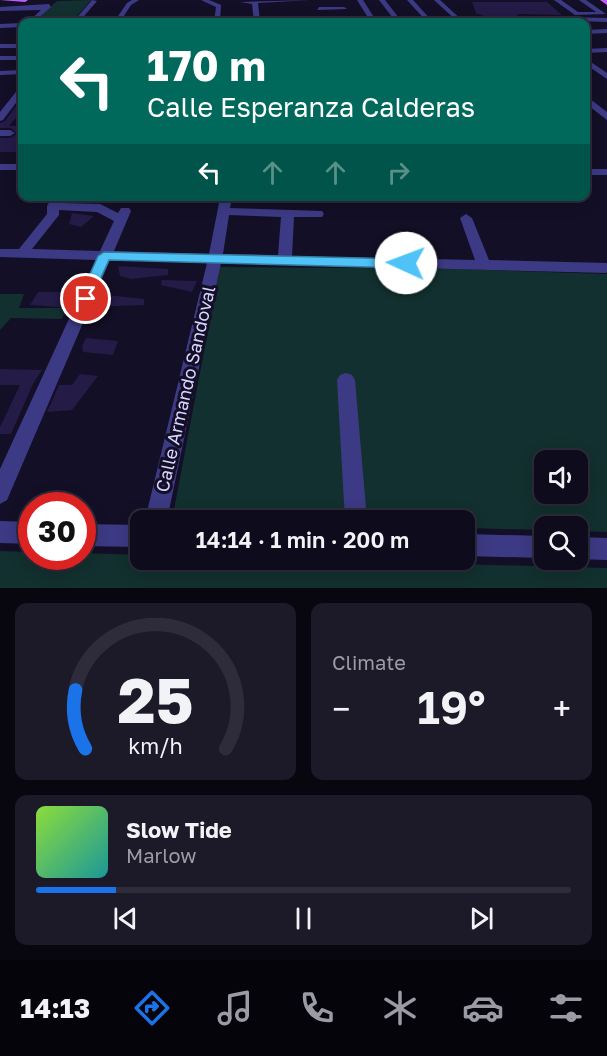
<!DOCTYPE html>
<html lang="en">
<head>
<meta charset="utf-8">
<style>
  :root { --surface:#0e0b1c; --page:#1c1929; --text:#f1f3f6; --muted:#9b9ba3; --line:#2e2b3b; --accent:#1a73e8 }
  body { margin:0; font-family:"Golos Text",sans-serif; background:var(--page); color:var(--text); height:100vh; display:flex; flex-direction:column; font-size:22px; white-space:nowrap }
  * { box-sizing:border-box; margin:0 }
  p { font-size:20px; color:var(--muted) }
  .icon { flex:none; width:33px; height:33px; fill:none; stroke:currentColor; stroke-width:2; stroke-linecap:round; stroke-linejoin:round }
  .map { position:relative; height:588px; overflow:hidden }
  .side { display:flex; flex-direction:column; gap:15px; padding:15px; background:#08060f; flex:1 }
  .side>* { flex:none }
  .top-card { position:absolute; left:18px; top:18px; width:572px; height:183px; border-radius:12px; box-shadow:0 3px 15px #0003,0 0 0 2px var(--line); background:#00695c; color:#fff; overflow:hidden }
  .controls { position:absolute; left:534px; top:450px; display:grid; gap:12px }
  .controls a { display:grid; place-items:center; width:54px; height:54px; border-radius:12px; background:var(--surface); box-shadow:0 3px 15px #0003,0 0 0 2px var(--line); font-size:30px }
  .speed { position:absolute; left:18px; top:492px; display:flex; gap:12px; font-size:30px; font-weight:700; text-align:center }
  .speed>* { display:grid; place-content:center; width:78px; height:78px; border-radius:50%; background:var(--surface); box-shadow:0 3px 15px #0003,0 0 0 2px var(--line); line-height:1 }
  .speed .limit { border:9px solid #d22; background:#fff; color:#111 }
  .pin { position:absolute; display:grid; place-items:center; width:51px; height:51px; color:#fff; margin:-26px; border:3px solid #fff; border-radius:50%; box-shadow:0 2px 6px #0007 }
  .me { position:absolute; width:66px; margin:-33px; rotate:272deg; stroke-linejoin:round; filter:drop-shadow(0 0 4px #0008) }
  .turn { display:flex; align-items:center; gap:21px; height:126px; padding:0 30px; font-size:27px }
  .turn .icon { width:78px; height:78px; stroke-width:2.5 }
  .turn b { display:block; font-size:42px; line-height:51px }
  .lanes { display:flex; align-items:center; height:57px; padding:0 30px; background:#0003; justify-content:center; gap:30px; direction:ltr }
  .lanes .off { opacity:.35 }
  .big { font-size:45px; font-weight:600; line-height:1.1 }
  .side .tile { flex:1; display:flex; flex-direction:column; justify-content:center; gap:9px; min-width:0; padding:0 21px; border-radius:12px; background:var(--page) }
  .side .dial { align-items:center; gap:0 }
  .dial svg { height:156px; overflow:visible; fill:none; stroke:var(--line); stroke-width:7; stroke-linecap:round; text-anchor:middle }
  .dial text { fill:var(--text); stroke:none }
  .song { display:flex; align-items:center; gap:18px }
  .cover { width:72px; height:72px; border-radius:9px; background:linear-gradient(135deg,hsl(90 70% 55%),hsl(180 70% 35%)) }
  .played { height:6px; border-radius:3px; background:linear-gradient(90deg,var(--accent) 15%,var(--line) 15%) }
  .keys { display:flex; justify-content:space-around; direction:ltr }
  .heat { display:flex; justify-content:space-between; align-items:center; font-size:33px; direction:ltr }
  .side .tiles { flex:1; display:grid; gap:15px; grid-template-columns:1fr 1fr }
  .tile:last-child { grid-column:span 2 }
  .trip { position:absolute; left:130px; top:510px; width:345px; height:60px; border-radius:12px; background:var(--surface); box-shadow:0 3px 15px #0003,0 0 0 2px var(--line); font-weight:600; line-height:60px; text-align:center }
  .dock { display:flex; height:96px; justify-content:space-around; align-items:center; background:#06040b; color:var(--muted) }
  .dock .icon { width:42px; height:42px }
  .dock .on { color:var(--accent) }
  .dock b { font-size:27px; color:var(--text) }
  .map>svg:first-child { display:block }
  .green { fill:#12302f; fill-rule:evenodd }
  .building { fill:#241b47 }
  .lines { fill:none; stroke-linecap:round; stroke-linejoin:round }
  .minor { fill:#3d3a85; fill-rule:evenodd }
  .major { fill:#c25bff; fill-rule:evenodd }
  .route { fill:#4fc3f7; stroke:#337fa1; stroke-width:1.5 }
  .labels { text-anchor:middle; stroke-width:6; stroke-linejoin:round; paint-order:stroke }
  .street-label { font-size:18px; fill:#d9d4ff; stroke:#130f26 }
</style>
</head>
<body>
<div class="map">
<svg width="607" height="588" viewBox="0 0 607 588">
  <rect width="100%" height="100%" fill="#130f26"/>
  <!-- green -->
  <path class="green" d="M91 0 72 22H34L57 1Z
    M220 267 458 269 607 274V532L578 531V526H544V530L465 528V520H172ZM544 460H578V494H544Z
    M0 294H24L19 308H67L62 319 11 318 0 330Z
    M0 551 31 552 32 556H82L83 553 141 555V560H308L607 568V588H0Z"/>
  <!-- building -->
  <path class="building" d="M472 2H547L562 15 519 14 516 16H484L476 13Z
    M22 98V111L9 126H22V152H0V138H10L17 134 11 128H0V123L5 121Z
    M72 213 94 216 81 227 69 224Z
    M118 266 168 269V275L131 279 120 276Z
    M162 280 197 281 192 292 161 285Z
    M38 292H70L66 298 75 299 72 308 30 305Z
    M98 294 144 299V305L92 307Z
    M86 338 118 341 113 355 83 352 82 346Z
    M0 369 42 370 33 384 11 434H0V427L20 385H0Z
    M80 374 98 376 72 410 47 412 59 385H72Z"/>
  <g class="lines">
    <!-- minor -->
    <path class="minor" d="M92 0 97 1 79 22H73Z
      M132 0H139L131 5 120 22H114L127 3Z
      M201 0H209L221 5 220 22H214L216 7Z
      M311 0 258 3 260 22H254L252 4 240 2Z
      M357 0H363L377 22H371L369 20 276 22 282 19 367 16Z
      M379 0H385L402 22H396Z
      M407 0H413L433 22H427Z
      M434 0H440L464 22H458Z
      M554 0H561L578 12H596L579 0H586L606 14 575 15Z
      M49 4 51 7 34 22H28L41 10 0 11V7Z
      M319 7H344L347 9 317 10Z
      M519 16 607 18V22L517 19Z
      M504 17 506 20 481 22 479 20Z
      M22 23V27L0 28V24Z
      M607 29V33L585 34V30Z
      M0 44H22V48H0Z
      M607 48V52L585 53V49Z
      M0 56H22V60H0Z
      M585 58 607 73V79L585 64Z
      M22 70V74L0 75V71Z
      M19 88H22V95L3 120 0 121V112Z
      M585 95 607 112V120L585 103Z
      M0 130H10L15 133 10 136H0Z
      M0 164H22V170H0Z
      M585 169H607V175H585Z
      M53 196H61L63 199 61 203 100 204 118 213 121 208H129L131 211 114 251 209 254 219 203 225 199 231 203 230 208 322 211 324 214 322 217H294L292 256 475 260 460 218 466 214 472 218 489 260 607 263V273L221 263 167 520H145L207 263 110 260 7 500 0 504V469L96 260 0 257V249H19L47 214V206ZM59 210 97 212 114 221 100 251 32 249 59 215ZM229 215 281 217 278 255 223 254Z
      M346 373 352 375 355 380 367 520H345L337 380 340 375Z
      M0 521 32 522V544L0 543Z
      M82 524 141 525V547L82 546Z
      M465 534 544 536V558L465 556Z
      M578 537 607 538V560L578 559Z"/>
    <!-- major -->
    <path class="major" d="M0 0H28L25 2Z
      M600 0H607V5Z"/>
  </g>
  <!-- route -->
  <path class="route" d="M104 252 406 259 413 263 406 268 109 260 90 302H81L79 299 98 256Z"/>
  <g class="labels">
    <!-- street labels -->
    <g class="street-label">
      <text transform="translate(186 389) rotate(-77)" y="6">Calle Armando Sandoval</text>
    </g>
  </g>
</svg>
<div class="controls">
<a><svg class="icon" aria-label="sound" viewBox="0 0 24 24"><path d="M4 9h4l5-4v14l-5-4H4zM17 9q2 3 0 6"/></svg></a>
<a><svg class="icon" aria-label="search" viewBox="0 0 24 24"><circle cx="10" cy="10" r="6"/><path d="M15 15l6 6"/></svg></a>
</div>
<div class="speed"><div class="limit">30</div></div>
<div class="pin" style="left:86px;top:299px;background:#d93025"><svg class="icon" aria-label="arrive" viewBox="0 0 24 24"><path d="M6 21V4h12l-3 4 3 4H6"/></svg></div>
<svg class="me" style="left:406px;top:263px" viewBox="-20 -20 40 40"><circle r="19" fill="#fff"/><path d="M0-13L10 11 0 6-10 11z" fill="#4fc3f7"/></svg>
<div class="trip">14:14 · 1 min · 200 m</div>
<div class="top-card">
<div class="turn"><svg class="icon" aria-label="left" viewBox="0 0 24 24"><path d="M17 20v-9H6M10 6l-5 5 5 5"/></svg><div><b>170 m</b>Calle Esperanza Calderas</div></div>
<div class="lanes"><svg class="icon" aria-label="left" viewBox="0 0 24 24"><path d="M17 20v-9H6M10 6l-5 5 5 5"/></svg><svg class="icon off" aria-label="ahead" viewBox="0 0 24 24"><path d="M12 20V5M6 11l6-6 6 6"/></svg><svg class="icon off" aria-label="ahead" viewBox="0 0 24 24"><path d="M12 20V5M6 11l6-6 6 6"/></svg><svg class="icon off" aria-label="right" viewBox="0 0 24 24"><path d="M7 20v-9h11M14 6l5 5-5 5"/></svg></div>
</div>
</div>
<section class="side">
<div class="tiles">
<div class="tile dial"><svg viewBox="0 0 100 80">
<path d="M14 69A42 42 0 1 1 86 69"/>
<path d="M14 69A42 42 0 0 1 9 39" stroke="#1a73e8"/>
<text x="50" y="56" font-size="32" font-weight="700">25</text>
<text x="50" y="72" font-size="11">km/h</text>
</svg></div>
<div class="tile"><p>Climate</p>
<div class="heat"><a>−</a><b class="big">19°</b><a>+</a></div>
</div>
<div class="tile">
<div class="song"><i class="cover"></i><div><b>Slow Tide</b><p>Marlow</p></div></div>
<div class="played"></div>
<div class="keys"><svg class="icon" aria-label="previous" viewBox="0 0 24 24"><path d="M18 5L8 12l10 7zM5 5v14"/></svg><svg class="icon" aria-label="pause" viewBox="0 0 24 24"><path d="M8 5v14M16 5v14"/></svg><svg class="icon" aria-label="next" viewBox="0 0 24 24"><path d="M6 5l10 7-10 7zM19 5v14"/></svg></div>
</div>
</div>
</section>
<nav class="dock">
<b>14:13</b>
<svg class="icon on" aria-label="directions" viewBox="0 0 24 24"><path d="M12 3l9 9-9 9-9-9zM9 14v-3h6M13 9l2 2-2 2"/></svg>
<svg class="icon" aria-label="music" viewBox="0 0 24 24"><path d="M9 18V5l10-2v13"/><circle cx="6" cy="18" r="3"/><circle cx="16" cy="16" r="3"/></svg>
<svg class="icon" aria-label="phone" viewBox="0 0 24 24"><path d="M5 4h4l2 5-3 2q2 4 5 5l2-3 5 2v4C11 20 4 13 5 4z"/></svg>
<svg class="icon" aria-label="climate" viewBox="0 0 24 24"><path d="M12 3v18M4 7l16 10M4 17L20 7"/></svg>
<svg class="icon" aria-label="car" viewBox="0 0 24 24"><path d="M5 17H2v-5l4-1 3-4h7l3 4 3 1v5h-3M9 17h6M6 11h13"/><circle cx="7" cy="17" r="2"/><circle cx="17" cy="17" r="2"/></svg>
<svg class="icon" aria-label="filters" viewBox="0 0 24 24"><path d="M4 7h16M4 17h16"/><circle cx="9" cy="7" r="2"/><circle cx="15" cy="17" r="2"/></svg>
</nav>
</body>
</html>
